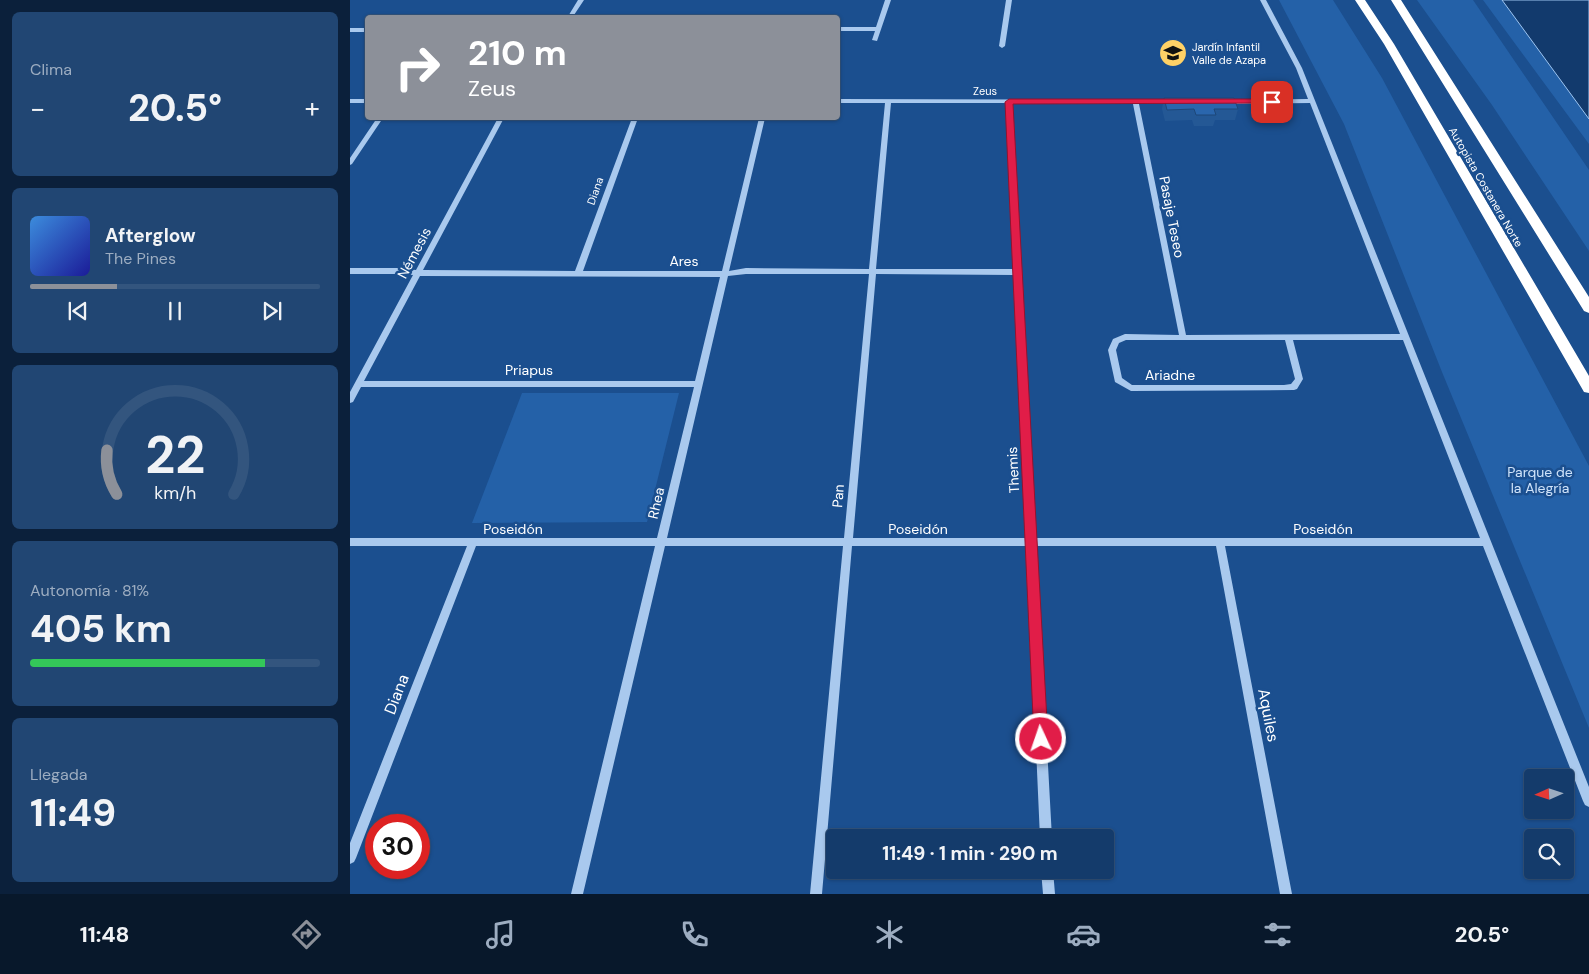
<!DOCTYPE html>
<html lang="es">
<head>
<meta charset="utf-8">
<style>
  :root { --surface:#143b6b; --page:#214673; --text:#f1f3f6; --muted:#9dadc1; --line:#33557e; --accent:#8c9099 }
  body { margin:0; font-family:"DM Sans",sans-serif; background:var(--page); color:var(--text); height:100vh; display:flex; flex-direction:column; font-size:19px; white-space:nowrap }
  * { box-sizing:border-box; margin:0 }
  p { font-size:16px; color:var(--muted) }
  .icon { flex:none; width:28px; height:28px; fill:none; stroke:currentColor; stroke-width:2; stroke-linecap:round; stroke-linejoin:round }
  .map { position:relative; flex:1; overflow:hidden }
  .panel { display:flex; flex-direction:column; gap:12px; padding:12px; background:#0b203b; width:350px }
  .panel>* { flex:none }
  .hud { position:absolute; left:15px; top:15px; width:475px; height:105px; border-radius:5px; box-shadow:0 1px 4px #0004,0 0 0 1px var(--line); background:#8c9099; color:#fff; overflow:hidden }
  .needle { width:32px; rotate:267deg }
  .buttons { position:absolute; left:1174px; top:769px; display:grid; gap:10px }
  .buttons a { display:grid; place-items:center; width:50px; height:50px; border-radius:5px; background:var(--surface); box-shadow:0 1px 4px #0004,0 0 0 1px var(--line); font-size:25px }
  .speed { position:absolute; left:15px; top:814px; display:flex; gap:10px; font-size:25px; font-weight:700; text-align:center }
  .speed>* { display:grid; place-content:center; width:65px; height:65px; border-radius:50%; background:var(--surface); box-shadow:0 1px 4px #0004,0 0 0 1px var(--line); line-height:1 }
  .speed .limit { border:8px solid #d22; background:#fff; color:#111 }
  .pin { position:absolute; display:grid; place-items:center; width:42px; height:42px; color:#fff; margin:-21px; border-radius:10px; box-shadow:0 2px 8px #0006 }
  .me { position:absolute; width:55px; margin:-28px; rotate:357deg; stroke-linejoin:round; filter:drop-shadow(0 0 4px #0008) }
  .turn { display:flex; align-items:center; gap:18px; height:105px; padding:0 20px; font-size:22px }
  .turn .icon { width:65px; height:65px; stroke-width:2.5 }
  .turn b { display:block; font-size:35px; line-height:42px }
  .big { font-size:38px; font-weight:700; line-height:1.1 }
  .panel .widget { flex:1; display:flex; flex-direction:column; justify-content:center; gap:8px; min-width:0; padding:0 18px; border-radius:8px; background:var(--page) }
  .panel .dial { align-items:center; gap:0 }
  .dial svg { height:130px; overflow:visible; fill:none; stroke:var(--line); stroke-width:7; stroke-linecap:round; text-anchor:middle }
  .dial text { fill:var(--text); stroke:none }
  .song { display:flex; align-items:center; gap:15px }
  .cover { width:60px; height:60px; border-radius:8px; background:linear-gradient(135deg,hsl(210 70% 55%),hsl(240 70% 35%)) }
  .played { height:5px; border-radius:2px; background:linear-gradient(90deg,var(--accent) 30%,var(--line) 30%) }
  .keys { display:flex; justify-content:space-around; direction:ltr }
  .heat { display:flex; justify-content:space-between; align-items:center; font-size:28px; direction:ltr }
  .charge { height:8px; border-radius:4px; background:linear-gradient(90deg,#34c759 81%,var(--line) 0) }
  .trip { position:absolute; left:476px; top:829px; width:288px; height:50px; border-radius:5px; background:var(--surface); box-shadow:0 1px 4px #0004,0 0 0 1px var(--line); font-weight:700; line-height:50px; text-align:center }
  .menu { display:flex; height:80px; justify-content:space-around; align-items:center; background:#08182b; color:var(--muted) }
  .menu .icon { width:35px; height:35px }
  .menu .current { color:var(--accent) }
  .menu b { font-size:22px; color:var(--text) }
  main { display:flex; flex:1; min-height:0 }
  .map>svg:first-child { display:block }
  .green { fill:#2461a8 }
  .water { fill:#123a6d; stroke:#9cc4f0 }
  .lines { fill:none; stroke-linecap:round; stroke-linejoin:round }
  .minor { fill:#a9c9ee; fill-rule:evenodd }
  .highway { fill:#fff; fill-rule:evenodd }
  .wall { fill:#245895 }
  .building { fill:#2a66ad; stroke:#1d4779 }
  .route { fill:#e11d48; stroke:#92132f }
  .labels { text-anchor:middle; stroke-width:5; stroke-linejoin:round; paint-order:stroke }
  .far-poi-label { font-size:11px; fill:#fff; stroke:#1b4f8f; text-anchor:start }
  .far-street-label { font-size:11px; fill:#fff; stroke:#1b4f8f }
  .street-label { font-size:14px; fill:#fff; stroke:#1b4f8f }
  .park-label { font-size:14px; fill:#cfe3fa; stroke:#1b4f8f }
  .near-street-label { font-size:16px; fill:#fff; stroke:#1b4f8f }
</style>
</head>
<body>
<main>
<section class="panel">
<div class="widget"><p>Clima</p>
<div class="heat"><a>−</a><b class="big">20.5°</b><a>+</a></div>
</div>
<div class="widget">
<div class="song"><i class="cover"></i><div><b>Afterglow</b><p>The Pines</p></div></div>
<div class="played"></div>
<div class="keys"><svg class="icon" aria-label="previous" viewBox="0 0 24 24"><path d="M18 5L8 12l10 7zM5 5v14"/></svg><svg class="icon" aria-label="pause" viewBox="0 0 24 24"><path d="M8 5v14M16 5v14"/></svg><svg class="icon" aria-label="next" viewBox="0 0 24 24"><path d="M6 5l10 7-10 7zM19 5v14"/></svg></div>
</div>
<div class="widget dial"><svg viewBox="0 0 100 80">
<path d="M14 69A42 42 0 1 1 86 69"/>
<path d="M14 69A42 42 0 0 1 8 42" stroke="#8c9099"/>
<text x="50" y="56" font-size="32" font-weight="700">22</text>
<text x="50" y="72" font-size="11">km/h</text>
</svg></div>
<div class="widget"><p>Autonomía · 81%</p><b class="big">405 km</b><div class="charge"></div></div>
<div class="widget"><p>Llegada</p><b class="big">11:49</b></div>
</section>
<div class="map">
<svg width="1239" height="894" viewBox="0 0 1239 894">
  <rect width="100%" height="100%" fill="#1b4f8f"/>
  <!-- green -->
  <path class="green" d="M929 0H983L1032 78 1239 466V728L1092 372 994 124Z
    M1067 0H1123L1239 170V251L1142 105Z
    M1133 0H1239V144Z
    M172 393H329L297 522 122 523Z"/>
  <!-- water -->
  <path class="water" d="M1152 0H1239V119Z"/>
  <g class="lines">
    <!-- minor -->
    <path class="minor" d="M228 0H234L222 18H217Z
      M535 0H541L527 41 522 40 525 31H488V27H526Z
      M656 0H662L655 46 652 48 649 46Z
      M910 0H916L952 68 1239 787V807L1235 805 1233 801 1133 546H875L942 894H930L866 546H686L702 838H690L677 546H502L472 894H460L493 546H315L233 894H221L305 546H126L6 858 4 862 0 864V843L117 546H0V538H307L344 387H11L3 402 0 403V392L63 275 47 274H0V268H47L66 270 148 118H154L73 270 225 271 282 118H288L233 271H372L409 118H415L379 271 396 268 519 269 535 103H488V99L825 100 827 101V103L789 104 836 335 1050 334 960 103 875 104 872 102 875 100 958 99 946 68ZM541 103H656L664 269H526ZM662 103 783 104 829 335 775 334 763 339 758 350 765 382 781 391 944 390 947 389 953 379 943 340H1053L1130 538H686ZM396 274H519L494 538H317L378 276ZM526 274 664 275 676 538H503ZM70 276 370 277 345 381H14ZM776 340H935L945 379 941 384 934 385H782L772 378 766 350 769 343Z
      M0 28H18V32H0Z
      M0 99H18V103H0Z
      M27 118H33L2 164 0 165V158Z
      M691 870H703L705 894H693Z"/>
    <!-- highway -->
    <path class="highway" d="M1005 0H1015L1044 44 1239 376V393L1234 392 1034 44Z
      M1041 0H1051L1239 297V313L1234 311Z"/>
  </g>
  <!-- wall -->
  <path class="wall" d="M814 98 888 109 885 120H865L863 126H844L842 120 815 121 812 109Z"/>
  <!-- building -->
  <path class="building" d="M814 98H884L888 109H864L866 115H846L844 109 817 110Z"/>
  <!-- route -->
  <path class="route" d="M922 99 924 100V103L663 104 698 739 696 744 691 746 686 744 684 739 655 102 659 99Z"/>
  <!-- icons -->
  <defs>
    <g id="school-disc" transform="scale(1.4375)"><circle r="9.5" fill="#ffd166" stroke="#1b4f8f"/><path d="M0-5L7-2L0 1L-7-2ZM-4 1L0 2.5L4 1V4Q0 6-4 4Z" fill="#111"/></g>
  </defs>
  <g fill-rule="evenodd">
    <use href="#school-disc" x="823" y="53"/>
  </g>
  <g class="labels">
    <!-- far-poi labels -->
    <g class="far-poi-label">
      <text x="842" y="51">Jardín Infantil<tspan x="842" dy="13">Valle de Azapa</tspan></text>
    </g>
    <!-- far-street labels -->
    <g class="far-street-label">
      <text x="635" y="95">Zeus</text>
      <text transform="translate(1136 187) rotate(60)" y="4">Autopista Costanera Norte</text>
      <text transform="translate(245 191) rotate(-70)" y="4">Diana</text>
    </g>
    <!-- street labels -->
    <g class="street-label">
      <text transform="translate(822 217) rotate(79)" y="5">Pasaje Teseo</text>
      <text transform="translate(64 253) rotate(-62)" y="5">Némesis</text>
      <text x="334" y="266">Ares</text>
      <text x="179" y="375">Priapus</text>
      <text x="820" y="380">Ariadne</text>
      <text transform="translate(663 470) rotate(-93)" y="5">Themis</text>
      <text transform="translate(488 496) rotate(-85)" y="5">Pan</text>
      <text transform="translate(306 503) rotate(-77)" y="5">Rhea</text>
      <text x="163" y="534">Poseidón</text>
      <text x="568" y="534">Poseidón</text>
      <text x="973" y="534">Poseidón</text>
    </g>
    <!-- park labels -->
    <g class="park-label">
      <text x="1190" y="477">Parque de<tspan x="1190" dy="16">la Alegría</tspan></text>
    </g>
    <!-- near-street labels -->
    <g class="near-street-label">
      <text transform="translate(46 694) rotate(-69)" y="6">Diana</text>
      <text transform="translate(919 715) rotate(79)" y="6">Aquiles</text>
    </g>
  </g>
</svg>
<div class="buttons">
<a><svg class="needle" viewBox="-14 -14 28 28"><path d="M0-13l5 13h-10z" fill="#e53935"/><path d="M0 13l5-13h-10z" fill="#9dadc1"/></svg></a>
<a><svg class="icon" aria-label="search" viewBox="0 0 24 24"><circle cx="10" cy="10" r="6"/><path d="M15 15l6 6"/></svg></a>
</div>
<div class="speed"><div class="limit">30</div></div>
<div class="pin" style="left:922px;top:102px;background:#d93025"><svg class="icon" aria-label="arrive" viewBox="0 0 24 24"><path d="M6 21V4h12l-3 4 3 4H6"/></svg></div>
<svg class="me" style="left:691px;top:739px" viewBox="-20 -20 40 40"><circle r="17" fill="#e11d48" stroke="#fff" stroke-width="3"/><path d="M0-11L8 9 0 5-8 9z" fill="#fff"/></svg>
<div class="trip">11:49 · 1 min · 290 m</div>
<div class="hud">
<div class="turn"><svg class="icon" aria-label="right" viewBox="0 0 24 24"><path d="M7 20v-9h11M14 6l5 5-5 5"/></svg><div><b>210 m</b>Zeus</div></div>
</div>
</div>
</main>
<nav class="menu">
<b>11:48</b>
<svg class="icon current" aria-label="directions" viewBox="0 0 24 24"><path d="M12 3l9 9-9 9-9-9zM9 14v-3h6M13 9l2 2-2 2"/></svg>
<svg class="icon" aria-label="music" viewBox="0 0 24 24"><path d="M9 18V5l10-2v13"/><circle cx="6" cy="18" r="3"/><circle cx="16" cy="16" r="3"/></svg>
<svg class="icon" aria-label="phone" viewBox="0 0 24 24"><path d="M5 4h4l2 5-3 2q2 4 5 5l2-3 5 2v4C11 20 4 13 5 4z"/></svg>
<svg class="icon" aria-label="climate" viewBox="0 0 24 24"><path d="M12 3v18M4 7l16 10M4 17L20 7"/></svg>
<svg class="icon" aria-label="car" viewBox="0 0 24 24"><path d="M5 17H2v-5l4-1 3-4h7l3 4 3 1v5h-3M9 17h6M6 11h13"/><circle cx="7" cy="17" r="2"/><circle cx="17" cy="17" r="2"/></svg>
<svg class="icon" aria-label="filters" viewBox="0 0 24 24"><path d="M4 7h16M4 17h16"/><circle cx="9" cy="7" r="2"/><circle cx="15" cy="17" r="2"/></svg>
<b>20.5°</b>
</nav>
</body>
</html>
